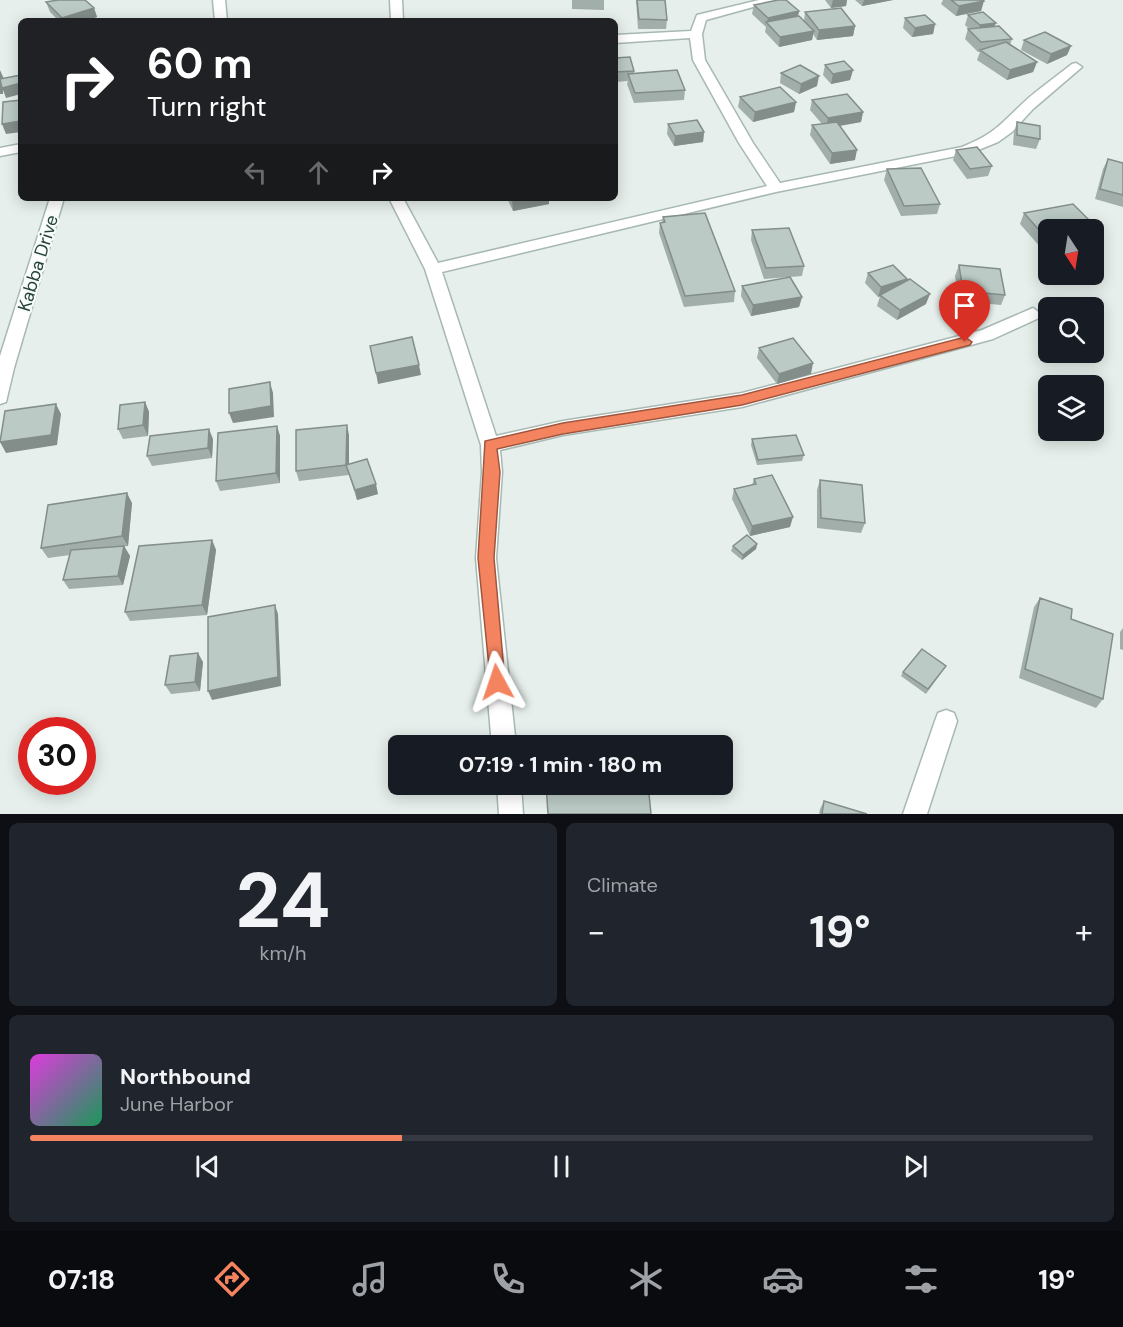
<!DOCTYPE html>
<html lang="en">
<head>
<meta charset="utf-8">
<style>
  :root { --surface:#171b24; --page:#20242c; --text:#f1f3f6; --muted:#9ea1a6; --line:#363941; --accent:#f4845f }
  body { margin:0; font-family:"DM Sans",sans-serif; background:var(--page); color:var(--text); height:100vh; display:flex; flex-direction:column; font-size:22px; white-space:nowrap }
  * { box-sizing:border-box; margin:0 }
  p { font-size:20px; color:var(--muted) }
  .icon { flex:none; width:33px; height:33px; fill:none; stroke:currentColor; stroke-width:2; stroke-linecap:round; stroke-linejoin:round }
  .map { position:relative; height:814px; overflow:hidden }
  .drawer { display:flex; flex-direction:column; gap:9px; padding:9px; background:#0d0f14; flex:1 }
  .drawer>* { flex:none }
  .hud { position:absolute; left:18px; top:18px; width:600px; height:183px; border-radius:9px; box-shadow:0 3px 15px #0003; background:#202124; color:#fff; overflow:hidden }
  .needle { width:39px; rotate:168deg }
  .fabs { position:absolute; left:1038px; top:219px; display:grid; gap:12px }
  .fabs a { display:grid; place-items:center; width:66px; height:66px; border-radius:9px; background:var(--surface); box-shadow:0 3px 15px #0003; font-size:30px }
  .speed { position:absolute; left:18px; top:717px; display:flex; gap:12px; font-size:30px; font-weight:700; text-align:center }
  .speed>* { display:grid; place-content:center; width:78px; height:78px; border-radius:50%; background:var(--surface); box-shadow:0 3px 15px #0003; line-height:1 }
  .speed .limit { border:9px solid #d22; background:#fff; color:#111 }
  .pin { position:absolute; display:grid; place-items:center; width:51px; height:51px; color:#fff; margin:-62px -26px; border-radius:50% 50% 50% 0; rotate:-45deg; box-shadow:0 0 6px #0007 }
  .pin .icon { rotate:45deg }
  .me { position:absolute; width:66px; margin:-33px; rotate:355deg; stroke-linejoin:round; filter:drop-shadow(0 0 4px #0008) }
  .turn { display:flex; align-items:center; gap:21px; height:126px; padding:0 30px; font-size:27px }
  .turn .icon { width:78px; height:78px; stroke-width:2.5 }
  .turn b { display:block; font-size:42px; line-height:51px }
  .lanes { display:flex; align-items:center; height:57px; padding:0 30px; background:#0003; justify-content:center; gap:30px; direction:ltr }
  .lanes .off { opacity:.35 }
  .big { font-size:45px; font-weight:700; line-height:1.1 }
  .drawer .widget { flex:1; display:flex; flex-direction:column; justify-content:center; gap:9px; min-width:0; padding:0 21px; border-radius:9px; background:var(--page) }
  .drawer .dial { align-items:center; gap:0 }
  .dial b { font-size:78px; line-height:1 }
  .song { display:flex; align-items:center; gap:18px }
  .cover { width:72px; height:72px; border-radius:9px; background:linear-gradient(135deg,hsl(300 70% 55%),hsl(150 70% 35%)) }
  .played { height:6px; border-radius:3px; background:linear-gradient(90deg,var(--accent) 35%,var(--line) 35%) }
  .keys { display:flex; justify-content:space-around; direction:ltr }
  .heat { display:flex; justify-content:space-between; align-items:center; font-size:33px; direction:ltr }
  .drawer .tiles { flex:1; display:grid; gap:9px; grid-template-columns:1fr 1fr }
  .widget:last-child { grid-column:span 2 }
  .trip { position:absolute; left:388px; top:735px; width:345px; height:60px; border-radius:9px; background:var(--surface); box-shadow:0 3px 15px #0003; font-weight:700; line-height:60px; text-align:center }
  .tabs { display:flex; height:96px; justify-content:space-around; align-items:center; background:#090b0e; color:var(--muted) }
  .tabs .icon { width:42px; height:42px }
  .tabs .selected { color:var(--accent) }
  .tabs b { font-size:27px; color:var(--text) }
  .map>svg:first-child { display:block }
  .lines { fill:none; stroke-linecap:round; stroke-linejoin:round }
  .minor-casing { stroke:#a8b8b2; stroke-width:3 }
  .minor { fill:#fff; fill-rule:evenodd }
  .wall { fill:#a1aea9 }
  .shaded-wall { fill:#838d89 }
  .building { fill:#bbcac4; stroke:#838d89; stroke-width:1.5 }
  .route { fill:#f4845f; stroke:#9f563e; stroke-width:1.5 }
  .labels { text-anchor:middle; stroke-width:4.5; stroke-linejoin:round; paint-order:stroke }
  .street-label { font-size:18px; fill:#24423a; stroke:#f7fbf9 }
</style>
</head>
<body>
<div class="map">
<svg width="1123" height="814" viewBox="0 0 1123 814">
  <rect width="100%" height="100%" fill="#e6efeb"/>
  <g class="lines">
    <!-- minor casing -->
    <g class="minor-casing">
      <path id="minor" d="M213 0H225L227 21H215Z
        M390 0H402L403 21H391Z
        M759 0H779L706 20 702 34 705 60 753 143 780 183 962 147C994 134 999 126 1023 103 1038 89 1056 77 1072 64L1076 63 1082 67 1033 109 1012 132 998 142 971 153 776 192 442 272 496 436 563 421 742 393 982 330 1033 308 1041 314 1039 318 993 339 742 407 563 435 500 450 502 472 496 558 516 746H492L476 558 482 472 481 445 425 269 389 198H403L438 263 767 186 739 143 693 60 690 38 615 43V35L691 31 697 15Z
        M21 144V152L0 156V148Z
        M50 198H64L14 368 6 402 0 404V356Z
        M946 710 954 713 957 721 927 814H903L935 721 938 713Z
        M497 784H521L523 814H499Z"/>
    </g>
    <!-- minor -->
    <use href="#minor" class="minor"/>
  </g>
  <!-- wall -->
  <path class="wall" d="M572 0H604V10L572 9Z
    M636 0H665L667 20 666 29H638Z
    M825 0H847L846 6 831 8Z
    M855 0H893L862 6Z
    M943 0H983L981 11 956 16 941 4Z
    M46 2 94 8 97 17 85 21H59L50 12Z
    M754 5 799 11 798 16 804 21 805 12 855 26 853 36 817 40 813 34 812 40 779 47 765 32 766 27 752 14Z
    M968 15 994 26 1012 39 1010 45 1037 62 1033 72 1007 80 977 60 980 52H978L965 39 968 29H969L965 25Z
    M905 18 935 24 933 34 912 37 903 28Z
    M1024 40 1071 46 1067 55 1047 64 1021 50Z
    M615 58 634 71V73L685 90 684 100 634 103 627 84 628 81 615 82Z
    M825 65 853 70 850 80 831 84 823 75Z
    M781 73 817 86 799 94 780 83Z
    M740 97 796 102 794 112 753 122 738 107Z
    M812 100 863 112 861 122 840 126 855 160 830 164 810 135 812 125 822 124 810 110Z
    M1017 122 1040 139 1036 149 1013 145 1014 132Z
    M668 124 704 132 703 142 674 146 667 134Z
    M956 150 992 166 988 176 967 179 953 160Z
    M1108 159 1123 163V207L1095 199 1103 169Z
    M887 169 940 204 937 214 901 216 884 180Z
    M507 198H549V204L513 211Z
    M1024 213 1098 229 1094 239V230L1048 248 1042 249 1020 224Z
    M663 217 735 291 734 302 684 307 659 233 660 223H662Z
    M752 230 804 266 802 276 764 279 751 240Z
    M959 265 1005 295 1001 305 959 301 955 276Z
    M868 273 907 279 906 282 926 304 897 320 877 306 880 296 878 297 865 283Z
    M742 286 802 297 799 307 751 316 741 296Z
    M759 348 811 374 777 384 757 358Z
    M145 402 149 412 148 436 123 439 118 429Z
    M277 426 280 436V483L220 491 216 481Z
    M349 435V464L378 494 357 500 349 475 299 481 296 471Z
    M213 439 212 458 152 466 147 456Z
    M752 439 804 455 802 461 757 465 751 445Z
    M754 479 790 527 750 536 732 499 734 489 752 485Z
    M820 480 865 523 861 533 817 528V490Z
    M132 503 128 546 121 547 124 546 130 556 123 585 69 589 63 580 70 555 48 558 41 548Z
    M212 540 216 550 207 615 130 621 125 612Z
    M757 544 756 549 742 560 731 551 733 546Z
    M1040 598 1071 619 1103 699 1096 708 1019 678 1034 607Z
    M1123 628V650L1120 649V632Z
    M203 662 200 691 171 694 165 685Z
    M946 666 926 694 901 676 903 672Z
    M824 801 867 814H819L820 809Z"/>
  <!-- shaded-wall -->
  <path class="shaded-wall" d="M833 0H847L846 6 831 8Z
    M864 0H893L862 6Z
    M984 1 981 11 956 16 959 6Z
    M94 8 97 17 85 21H63L62 18Z
    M799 11 797 21 767 23 768 18Z
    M996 23 992 32 976 35 980 25Z
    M935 24 933 34 912 37 915 28Z
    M855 26 853 36 817 40 819 30Z
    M814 31 812 40 779 47 780 37Z
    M1071 46 1067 55 1047 64 1051 54Z
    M1037 62 1033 72 1007 80 1010 70Z
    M0 70 4 79 21 83V94L6 98 3 90V94H0Z
    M853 70 850 80 831 84 833 74Z
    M819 76 817 86 799 94 801 84Z
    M796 102 794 112 753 122 755 112Z
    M863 112 861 122 826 128 828 118Z
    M21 121V132L6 134 2 124Z
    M704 132 703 142 674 146 675 136Z
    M857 150 855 160 830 164 832 153Z
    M524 198H549V204L513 211 512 200Z
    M1098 229 1094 239V230Z
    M1048 238V248L1042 249 1047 239Z
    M907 279 903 289 878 297 881 287Z
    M930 294 926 304 897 320 900 310Z
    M802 297 799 307 751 316 753 305Z
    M813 363 811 374 777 384 779 374Z
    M419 365 421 375 378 384 376 373Z
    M270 382 273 393 274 417 233 423 229 413Z
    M145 402 149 412 148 436 143 425Z
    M56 404 61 414 57 445 6 453 0 442Z
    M347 425 349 435V473L346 465Z
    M277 426 280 436V483L276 473Z
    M209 429 213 439 212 458 208 448Z
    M376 484 378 494 357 500 355 490Z
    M127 493 132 503 128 546 122 536Z
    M793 517 790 527 750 536 752 526Z
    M212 540 216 550 207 615 202 605Z
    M757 544 756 549 742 560 743 555Z
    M124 546 130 556 123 585 118 576Z
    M275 605 278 614 281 686 212 700 208 691Z
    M198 653 203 662 200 691 195 682Z"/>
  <!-- building -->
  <path class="building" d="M58 0H85L94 8 62 18 46 2Z
    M637 0H665L667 20 639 19Z
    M778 0H786L799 11 768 18 754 5Z
    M951 0H983L984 1 959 6Z
    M841 8 855 26 819 30 805 12Z
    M983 12 996 23 980 25 968 15Z
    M925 15 935 24 915 28 905 18Z
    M799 16 814 31 780 37 766 22Z
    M999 26 1012 39 981 42 968 29Z
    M1045 32 1071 46 1051 54 1024 40Z
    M1006 42 1037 62 1010 70 980 50Z
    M630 57 634 71 615 72V58Z
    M844 61 853 70 833 74 825 65Z
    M800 65 819 76 801 84 781 73Z
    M677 70 685 90 635 93 628 74Z
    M21 75V83L2 88 0 79Z
    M780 87 796 102 755 112 740 97Z
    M847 94 863 112 828 118 812 100Z
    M21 100V121L2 124 3 102Z
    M697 120 704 132 675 136 668 124Z
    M837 122 857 150 832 153 812 125Z
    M1017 122 1040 126V139L1017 135Z
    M977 147 992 166 970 169 956 150Z
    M1108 159 1123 163V195L1100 189Z
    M921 168 940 204 904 206 887 169Z
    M511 198H524L512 200Z
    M1073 204 1098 229 1094 230H1048V238L1047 239 1024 213Z
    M705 213 735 291 685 296 660 223 665 222 663 217Z
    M789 228 804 266 766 268 752 230Z
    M893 265 907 279 881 287 868 273Z
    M959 265 1000 269 1005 295 963 291Z
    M790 277 802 297 753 305 742 286Z
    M910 279 930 294 900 310 880 295Z
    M412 337 419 365 376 373 370 346Z
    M793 338 813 363 779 374 759 348Z
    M270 382 271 406 229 413V389Z
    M145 402 143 425 118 429 120 405Z
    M56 404 51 435 0 442 5 411Z
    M347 425 346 465 367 459 376 484 355 490 346 465 296 471V430Z
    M277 426 276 473 216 481 218 433Z
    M209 429 208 448 147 456 150 436Z
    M796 435 804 455 758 460 752 439Z
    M772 475 793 517 752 526 734 489 756 484 754 479Z
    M820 480 862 485 865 523 821 518Z
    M127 493 122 536 41 548 48 505Z
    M747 535 757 544 743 555 733 546Z
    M212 540 202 605 125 612 139 546Z
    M124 546 118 576 63 580 71 550Z
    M1040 598 1072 609 1071 619 1113 634 1103 699 1025 669Z
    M275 605 278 677 208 691V617Z
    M922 649 946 666 928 689 903 672Z
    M198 653 195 682 165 685 170 656Z
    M546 784H648L651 814H548Z
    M824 801 867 814H822Z"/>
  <!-- route -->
  <path class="route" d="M965 337 972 342 970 345 742 405 563 434 497 449 500 472 494 558 505 682 503 687 497 690 491 687 478 558 485 441 563 423 742 395Z"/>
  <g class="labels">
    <!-- street labels -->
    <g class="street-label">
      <text transform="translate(38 263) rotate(-73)" y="6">Kabba Drive</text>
    </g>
  </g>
</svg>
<div class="fabs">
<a><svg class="needle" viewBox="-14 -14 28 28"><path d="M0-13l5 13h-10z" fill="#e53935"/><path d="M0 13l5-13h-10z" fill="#9ea1a6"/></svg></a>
<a><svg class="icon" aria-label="search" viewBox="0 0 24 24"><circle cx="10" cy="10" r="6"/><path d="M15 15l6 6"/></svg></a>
<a><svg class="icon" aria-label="layers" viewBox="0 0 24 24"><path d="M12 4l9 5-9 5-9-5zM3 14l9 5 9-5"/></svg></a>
</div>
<div class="speed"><div class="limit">30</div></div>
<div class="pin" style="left:965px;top:342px;background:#d93025"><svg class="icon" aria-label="arrive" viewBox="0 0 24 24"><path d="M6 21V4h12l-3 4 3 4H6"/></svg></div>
<svg class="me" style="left:497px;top:682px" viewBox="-20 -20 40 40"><path d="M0-17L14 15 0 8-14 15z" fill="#f4845f" stroke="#fff" stroke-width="4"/></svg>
<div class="trip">07:19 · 1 min · 180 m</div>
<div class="hud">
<div class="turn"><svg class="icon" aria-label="right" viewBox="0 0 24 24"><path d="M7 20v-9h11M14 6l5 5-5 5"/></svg><div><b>60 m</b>Turn right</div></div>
<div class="lanes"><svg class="icon off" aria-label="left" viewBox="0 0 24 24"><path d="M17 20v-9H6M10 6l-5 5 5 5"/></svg><svg class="icon off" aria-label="ahead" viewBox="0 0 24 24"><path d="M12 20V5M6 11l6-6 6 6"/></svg><svg class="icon" aria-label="right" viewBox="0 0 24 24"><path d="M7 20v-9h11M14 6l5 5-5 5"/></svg></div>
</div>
</div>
<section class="drawer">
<div class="tiles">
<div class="widget dial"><b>24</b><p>km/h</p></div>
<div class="widget"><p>Climate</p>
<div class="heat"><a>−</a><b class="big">19°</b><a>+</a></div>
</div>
<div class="widget">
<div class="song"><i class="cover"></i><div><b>Northbound</b><p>June Harbor</p></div></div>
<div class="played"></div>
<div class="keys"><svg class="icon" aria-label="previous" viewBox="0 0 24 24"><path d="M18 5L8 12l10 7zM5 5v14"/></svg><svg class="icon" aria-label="pause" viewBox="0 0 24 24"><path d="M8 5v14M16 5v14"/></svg><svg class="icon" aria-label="next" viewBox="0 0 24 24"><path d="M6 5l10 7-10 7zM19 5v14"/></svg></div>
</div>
</div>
</section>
<nav class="tabs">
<b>07:18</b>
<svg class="icon selected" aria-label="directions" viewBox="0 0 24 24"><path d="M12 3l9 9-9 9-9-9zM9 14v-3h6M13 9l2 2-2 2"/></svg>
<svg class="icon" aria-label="music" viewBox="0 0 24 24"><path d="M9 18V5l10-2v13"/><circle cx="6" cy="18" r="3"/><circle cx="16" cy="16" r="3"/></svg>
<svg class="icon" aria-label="phone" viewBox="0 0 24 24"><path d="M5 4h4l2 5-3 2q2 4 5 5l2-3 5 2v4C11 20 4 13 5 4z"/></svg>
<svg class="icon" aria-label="climate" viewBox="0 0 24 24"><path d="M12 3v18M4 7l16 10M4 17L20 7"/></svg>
<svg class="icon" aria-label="car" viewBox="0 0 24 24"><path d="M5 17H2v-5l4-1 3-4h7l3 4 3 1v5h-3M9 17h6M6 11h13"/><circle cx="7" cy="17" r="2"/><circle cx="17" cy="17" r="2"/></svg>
<svg class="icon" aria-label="filters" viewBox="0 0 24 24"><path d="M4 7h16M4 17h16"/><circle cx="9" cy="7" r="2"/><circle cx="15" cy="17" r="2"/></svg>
<b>19°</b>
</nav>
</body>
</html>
